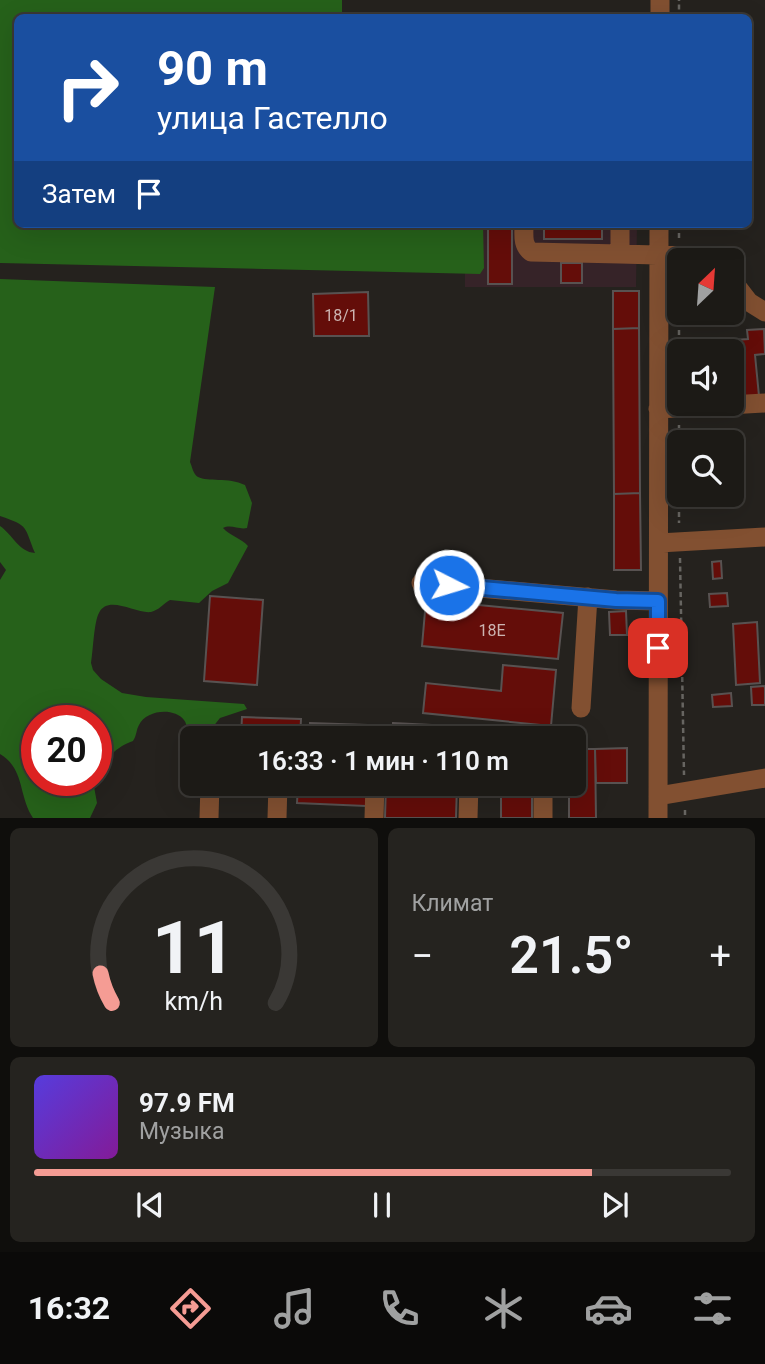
<!DOCTYPE html>
<html lang="ru">
<head>
<meta charset="utf-8">
<style>
  :root { --surface:#1c1a16; --page:#25231f; --text:#f1f3f6; --muted:#a0a1a1; --line:#3a3835; --accent:#f59c94 }
  body { margin:0; font-family:Roboto,sans-serif; background:var(--page); color:var(--text); height:100vh; display:flex; flex-direction:column; font-size:26px; white-space:nowrap }
  * { box-sizing:border-box; margin:0 }
  p { font-size:23px; color:var(--muted) }
  .icon { flex:none; width:38px; height:38px; fill:none; stroke:currentColor; stroke-width:2; stroke-linecap:round; stroke-linejoin:round }
  .map { position:relative; height:818px; overflow:hidden }
  .drawer { display:flex; flex-direction:column; gap:10px; padding:10px; background:#0f0e0c; flex:1 }
  .drawer>* { flex:none }
  .top-card { position:absolute; left:14px; top:14px; width:738px; height:214px; border-radius:10px; box-shadow:0 7px 28px #0002,0 0 0 2px var(--line); background:#1a4fa0; color:#fff; overflow:hidden }
  .needle { width:46px; rotate:25deg }
  .controls { position:absolute; left:667px; top:248px; display:grid; gap:14px }
  .controls a { display:grid; place-items:center; width:77px; height:77px; border-radius:10px; background:var(--surface); box-shadow:0 7px 28px #0002,0 0 0 2px var(--line); font-size:35px }
  .speed { position:absolute; left:21px; top:705px; display:flex; gap:14px; font-size:35px; font-weight:700; text-align:center }
  .speed>* { display:grid; place-content:center; width:91px; height:91px; border-radius:50%; background:var(--surface); box-shadow:0 7px 28px #0002,0 0 0 2px var(--line); line-height:1 }
  .speed .limit { border:10px solid #d22; background:#fff; color:#111 }
  .pin { position:absolute; display:grid; place-items:center; width:60px; height:60px; color:#fff; margin:-30px; border-radius:14px; box-shadow:0 4px 10px #0006 }
  .me { position:absolute; width:77px; margin:-38px; rotate:95deg; stroke-linejoin:round; filter:drop-shadow(0 0 5px #0008) }
  .turn { display:flex; align-items:center; gap:24px; height:147px; padding:0 28px; font-size:32px }
  .turn .icon { width:91px; height:91px; stroke-width:2.5 }
  .turn b { display:block; font-size:49px; line-height:60px }
  .then { display:flex; align-items:center; height:66px; padding:0 28px; background:#0003; gap:14px; font-size:26px }
  .big { font-size:52px; font-weight:600; line-height:1.1 }
  .drawer .widget { flex:1; display:flex; flex-direction:column; justify-content:center; gap:10px; min-width:0; padding:0 24px; border-radius:10px; background:var(--page) }
  .drawer .dial { align-items:center; gap:0 }
  .dial svg { height:182px; overflow:visible; fill:none; stroke:var(--line); stroke-width:7; stroke-linecap:round; text-anchor:middle }
  .dial text { fill:var(--text); stroke:none }
  .song { display:flex; align-items:center; gap:21px }
  .cover { width:84px; height:84px; border-radius:10px; background:linear-gradient(135deg,hsl(250 70% 55%),hsl(290 70% 35%)) }
  .played { height:7px; border-radius:4px; background:linear-gradient(90deg,var(--accent) 80%,var(--line) 80%) }
  .keys { display:flex; justify-content:space-around; direction:ltr }
  .heat { display:flex; justify-content:space-between; align-items:center; font-size:38px; direction:ltr }
  .drawer .tiles { flex:1; display:grid; gap:10px; grid-template-columns:1fr 1fr }
  .widget:last-child { grid-column:span 2 }
  .trip { position:absolute; left:180px; top:726px; width:406px; height:70px; border-radius:10px; background:var(--surface); box-shadow:0 7px 28px #0002,0 0 0 2px var(--line); font-weight:600; line-height:70px; text-align:center }
  .menu { display:flex; height:112px; justify-content:space-around; align-items:center; background:#0b0a09; color:var(--muted) }
  .menu .icon { width:49px; height:49px }
  .menu .current { color:var(--accent) }
  .menu b { font-size:32px; color:var(--text) }
  .map>svg:first-child { display:block }
  .commercial { fill:#362328 }
  .forest { fill:#26611a }
  .building { fill:#640d09; stroke:#585251; stroke-width:2 }
  .lines { fill:none; stroke-linecap:round; stroke-linejoin:round }
  .path { stroke:#676561; stroke-width:2.5; stroke-dasharray:5 3.5; stroke-linecap:butt }
  .minor { stroke:#825031; stroke-width:19 }
  .route-casing { stroke:#114b97; stroke-width:18 }
  .route { stroke:#1a73e8; stroke-width:12 }
  .labels { text-anchor:middle; stroke-width:7; stroke-linejoin:round; paint-order:stroke }
  .number-label { font-size:16px; fill:#ccb4b1 }
</style>
</head>
<body>
<div class="map">
<svg width="765" height="818" viewBox="0 0 765 818">
  <rect width="100%" height="100%" fill="#25221e"/>
  <!-- commercial -->
  <path class="commercial" d="M465 224H637L636 287H465Z"/>
  <!-- forest -->
  <path class="forest" d="M0 0H342V17L18 18V224H483L484 268 480 274 0 263Z
    M0 279 215 287 190 462C192 466 193 474 198 477 208 482 228 477 245 485L252 503 247 528C239 530 231 524 223 528 230 536 241 538 248 546L228 583 212 591 199 603 170 600C163 604 159 610 151 612 136 614 108 594 99 613 94 621 93 652 91 663L93 670 101 679 122 693 146 697 244 704 247 709 220 718 204 738H192V743L190 742C187 735 188 725 184 720 174 707 146 710 139 725 136 730 137 735 133 741 114 748 114 755 96 765V721H37V780L93 781 97 803 90 818H33C18 795 25 769 0 754V580L6 570 0 562V526C12 534 19 552 35 553 24 527 30 526 0 516Z"/>
  <!-- building -->
  <path class="building" d="M488 224H512V284H488Z
    M544 224H602V239H544Z
    M561 263H582V283H561Z
    M613 291H639V328L613 329Z
    M368 292 369 336H314L313 294Z
    M639 328 640 493 614 494 613 329Z
    M764 329 765 354 755 355 759 396 732 398V352H722L721 341 748 339 747 330Z
    M640 493 641 570H614V494Z
    M721 561 722 578 713 579 712 562Z
    M727 593 728 606 710 607 709 594Z
    M210 596 263 600 257 685 204 681Z
    M426 600 563 613 558 659 422 646Z
    M626 611 627 635H610L609 612Z
    M757 622 760 683 736 685 733 624Z
    M503 665 556 670 551 726 423 713 426 683 501 691Z
    M765 686V705H752L751 687Z
    M731 693 732 706 713 707 712 695Z
    M242 717 301 719 300 738 241 736Z
    M310 723 367 725V738H310Z
    M393 723 490 728 489 738H393Z
    M627 748V783H596L595 749Z
    M574 749H595L596 818H569V784H574Z
    M298 784H368L366 806 297 803Z
    M386 784H457L456 818H385Z
    M501 784H532V818H501Z"/>
  <g class="lines">
    <!-- path -->
    <path class="path" d="M679 18V0
      M679 238V224
      M679 352V313
      M679 425V443
      M679 495V523
      M680 558 684 775
      M685 810V818"/>
    <!-- minor -->
    <path class="minor" d="M660 18V0
      M524 224C524 235 522 245 531 252L620 254
      M620 224V254L693 256 713 261
      M732 280 749 302 765 312
      M658 409 765 403
      M659 543 765 537
      M421 583 616 600 658 601
      M581 708 588 597
      M543 784V818
      M658 796 765 778
      M209 818 210 784
      M277 818 278 784
      M374 818 375 784
      M468 818 469 784
      M658 818 659 224"/>
  </g>
  <g class="lines">
    <!-- route casing -->
    <g class="route-casing">
      <path id="route" d="M449 585 616 600 658 601V648"/>
    </g>
    <!-- route -->
    <use href="#route" class="route"/>
  </g>
  <g class="labels">
    <!-- number labels -->
    <g class="number-label">
      <text x="341" y="321">18/1</text>
      <text x="492" y="636">18Е</text>
    </g>
  </g>
</svg>
<div class="controls">
<a><svg class="needle" viewBox="-14 -14 28 28"><path d="M0-13l5 13h-10z" fill="#e53935"/><path d="M0 13l5-13h-10z" fill="#a0a1a1"/></svg></a>
<a><svg class="icon" aria-label="sound" viewBox="0 0 24 24"><path d="M4 9h4l5-4v14l-5-4H4zM17 9q2 3 0 6"/></svg></a>
<a><svg class="icon" aria-label="search" viewBox="0 0 24 24"><circle cx="10" cy="10" r="6"/><path d="M15 15l6 6"/></svg></a>
</div>
<div class="speed"><div class="limit">20</div></div>
<div class="pin" style="left:658px;top:648px;background:#d93025"><svg class="icon" aria-label="arrive" viewBox="0 0 24 24"><path d="M6 21V4h12l-3 4 3 4H6"/></svg></div>
<svg class="me" style="left:449px;top:585px" viewBox="-20 -20 40 40"><circle r="17" fill="#1a73e8" stroke="#fff" stroke-width="3"/><path d="M0-11L8 9 0 5-8 9z" fill="#fff"/></svg>
<div class="trip">16:33 · 1 мин · 110 m</div>
<div class="top-card">
<div class="turn"><svg class="icon" aria-label="right" viewBox="0 0 24 24"><path d="M7 20v-9h11M14 6l5 5-5 5"/></svg><div><b>90 m</b>улица Гастелло</div></div>
<div class="then">Затем<svg class="icon" aria-label="arrive" viewBox="0 0 24 24"><path d="M6 21V4h12l-3 4 3 4H6"/></svg></div>
</div>
</div>
<section class="drawer">
<div class="tiles">
<div class="widget dial"><svg viewBox="0 0 100 80">
<path d="M14 69A42 42 0 1 1 86 69"/>
<path d="M14 69A42 42 0 0 1 9 56" stroke="#f59c94"/>
<text x="50" y="56" font-size="32" font-weight="700">11</text>
<text x="50" y="72" font-size="11">km/h</text>
</svg></div>
<div class="widget"><p>Климат</p>
<div class="heat"><a>−</a><b class="big">21.5°</b><a>+</a></div>
</div>
<div class="widget">
<div class="song"><i class="cover"></i><div><b>97.9 FM</b><p>Музыка</p></div></div>
<div class="played"></div>
<div class="keys"><svg class="icon" aria-label="previous" viewBox="0 0 24 24"><path d="M18 5L8 12l10 7zM5 5v14"/></svg><svg class="icon" aria-label="pause" viewBox="0 0 24 24"><path d="M8 5v14M16 5v14"/></svg><svg class="icon" aria-label="next" viewBox="0 0 24 24"><path d="M6 5l10 7-10 7zM19 5v14"/></svg></div>
</div>
</div>
</section>
<nav class="menu">
<b>16:32</b>
<svg class="icon current" aria-label="directions" viewBox="0 0 24 24"><path d="M12 3l9 9-9 9-9-9zM9 14v-3h6M13 9l2 2-2 2"/></svg>
<svg class="icon" aria-label="music" viewBox="0 0 24 24"><path d="M9 18V5l10-2v13"/><circle cx="6" cy="18" r="3"/><circle cx="16" cy="16" r="3"/></svg>
<svg class="icon" aria-label="phone" viewBox="0 0 24 24"><path d="M5 4h4l2 5-3 2q2 4 5 5l2-3 5 2v4C11 20 4 13 5 4z"/></svg>
<svg class="icon" aria-label="climate" viewBox="0 0 24 24"><path d="M12 3v18M4 7l16 10M4 17L20 7"/></svg>
<svg class="icon" aria-label="car" viewBox="0 0 24 24"><path d="M5 17H2v-5l4-1 3-4h7l3 4 3 1v5h-3M9 17h6M6 11h13"/><circle cx="7" cy="17" r="2"/><circle cx="17" cy="17" r="2"/></svg>
<svg class="icon" aria-label="filters" viewBox="0 0 24 24"><path d="M4 7h16M4 17h16"/><circle cx="9" cy="7" r="2"/><circle cx="15" cy="17" r="2"/></svg>
</nav>
</body>
</html>
